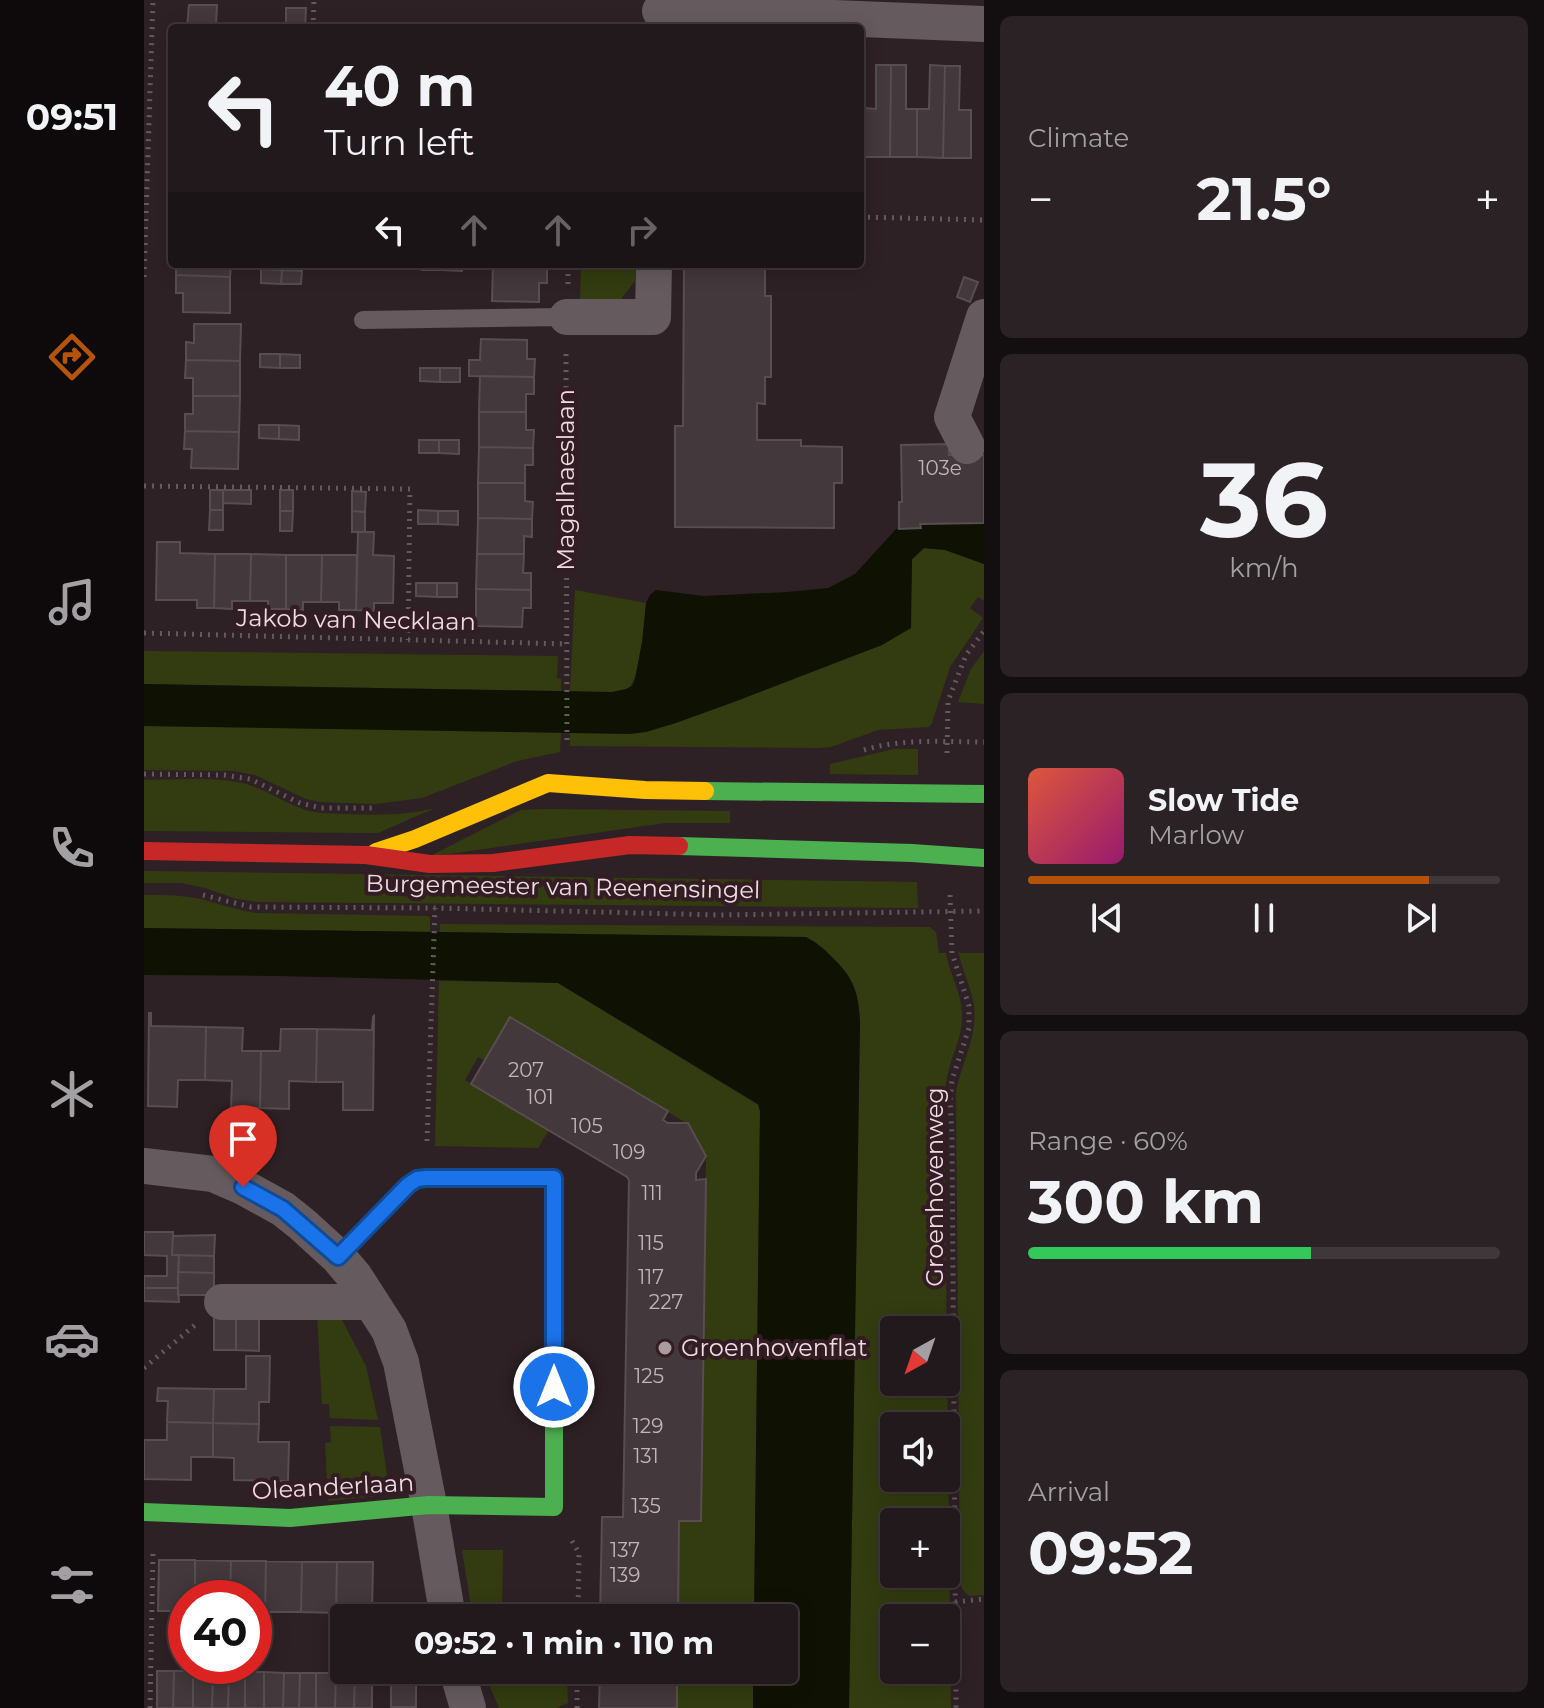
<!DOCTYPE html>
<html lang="en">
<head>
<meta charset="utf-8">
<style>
  :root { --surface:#22191c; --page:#2a2225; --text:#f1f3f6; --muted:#a2a0a3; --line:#3f383b; --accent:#b45309 }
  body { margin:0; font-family:Montserrat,sans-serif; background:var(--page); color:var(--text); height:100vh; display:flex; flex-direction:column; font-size:30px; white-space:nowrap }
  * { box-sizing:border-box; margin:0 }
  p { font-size:26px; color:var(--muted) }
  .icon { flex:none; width:44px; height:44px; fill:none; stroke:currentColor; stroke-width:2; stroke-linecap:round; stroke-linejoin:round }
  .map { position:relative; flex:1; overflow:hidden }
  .side { display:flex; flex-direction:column; gap:16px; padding:16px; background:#130e0f; width:560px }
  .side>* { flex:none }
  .hud { position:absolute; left:24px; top:24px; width:696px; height:244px; border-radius:8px; box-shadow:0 4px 20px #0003,0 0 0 2px var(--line); background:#22191c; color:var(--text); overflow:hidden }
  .needle { width:52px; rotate:220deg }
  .fabs { position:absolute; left:736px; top:1316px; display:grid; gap:16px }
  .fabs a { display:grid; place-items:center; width:80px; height:80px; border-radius:8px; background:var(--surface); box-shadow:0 4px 20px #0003,0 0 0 2px var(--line); font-size:40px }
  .speed { position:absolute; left:24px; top:1580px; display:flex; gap:16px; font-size:40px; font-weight:700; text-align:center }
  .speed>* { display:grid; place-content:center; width:104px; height:104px; border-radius:50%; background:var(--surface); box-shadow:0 4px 20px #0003,0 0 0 2px var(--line); line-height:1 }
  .speed .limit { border:12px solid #d22; background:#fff; color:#111 }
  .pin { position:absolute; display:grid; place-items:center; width:68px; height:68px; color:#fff; margin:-82px -34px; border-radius:50% 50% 50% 0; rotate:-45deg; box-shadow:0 0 8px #0007 }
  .pin .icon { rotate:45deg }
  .me { position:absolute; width:88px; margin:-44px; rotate:0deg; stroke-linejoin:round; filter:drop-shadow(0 0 6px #0008) }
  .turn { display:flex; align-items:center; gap:28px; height:168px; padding:0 24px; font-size:36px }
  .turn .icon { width:104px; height:104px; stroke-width:2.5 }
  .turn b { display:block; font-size:56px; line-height:68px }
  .lanes { display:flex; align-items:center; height:76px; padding:0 24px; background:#0003; justify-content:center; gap:40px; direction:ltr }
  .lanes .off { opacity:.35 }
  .big { font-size:60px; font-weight:700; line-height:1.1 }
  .side .card { flex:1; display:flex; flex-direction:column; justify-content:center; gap:12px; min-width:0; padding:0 28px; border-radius:12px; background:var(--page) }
  .side .dial { align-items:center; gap:0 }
  .dial b { font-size:104px; line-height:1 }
  .song { display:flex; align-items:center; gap:24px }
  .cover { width:96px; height:96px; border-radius:12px; background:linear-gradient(135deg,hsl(10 70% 55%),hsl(320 70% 35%)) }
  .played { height:8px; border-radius:4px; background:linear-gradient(90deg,var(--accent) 85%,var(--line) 85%) }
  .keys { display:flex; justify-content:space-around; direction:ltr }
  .heat { display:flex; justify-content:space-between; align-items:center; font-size:44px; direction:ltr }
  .charge { height:12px; border-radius:6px; background:linear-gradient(90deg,#34c759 60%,var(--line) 0) }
  .trip { position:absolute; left:186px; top:1604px; width:468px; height:80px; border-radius:8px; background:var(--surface); box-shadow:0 4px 20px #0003,0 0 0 2px var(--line); font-weight:700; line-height:80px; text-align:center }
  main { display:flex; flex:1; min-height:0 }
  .tabs { display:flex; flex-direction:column; width:144px; justify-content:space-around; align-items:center; background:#0e0a0b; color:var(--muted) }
  .tabs .icon { width:56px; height:56px }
  .tabs .current { color:var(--accent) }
  .tabs b { font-size:36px; color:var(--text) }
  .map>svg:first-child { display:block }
  .green { fill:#333c10; fill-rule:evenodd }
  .water { fill:#0f1203 }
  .building { fill:#43383c; stroke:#584d50; stroke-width:2 }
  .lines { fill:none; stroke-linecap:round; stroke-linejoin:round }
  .path { stroke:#645a5c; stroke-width:5; stroke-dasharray:2 6; stroke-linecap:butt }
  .lane { stroke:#655b5e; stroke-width:18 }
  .street { stroke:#655b5e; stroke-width:36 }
  .fast { stroke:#4caf50; stroke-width:18 }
  .slow { stroke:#ffc107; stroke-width:18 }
  .jam { stroke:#c62828; stroke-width:18 }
  .route-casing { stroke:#114b97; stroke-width:20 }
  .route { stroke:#1a73e8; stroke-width:14 }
  .poi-dot { fill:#aa9b9f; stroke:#331c23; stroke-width:3 }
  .labels { text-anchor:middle; stroke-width:8; stroke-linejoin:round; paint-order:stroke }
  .number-label { font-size:20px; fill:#c2b4b8 }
  .street-label { font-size:24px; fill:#eddde1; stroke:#331c23 }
  .poi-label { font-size:24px; fill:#eddde1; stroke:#331c23; text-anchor:start }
</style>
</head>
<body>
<main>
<nav class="tabs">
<b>09:51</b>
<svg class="icon current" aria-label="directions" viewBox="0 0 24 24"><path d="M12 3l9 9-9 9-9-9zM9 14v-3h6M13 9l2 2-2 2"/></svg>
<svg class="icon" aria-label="music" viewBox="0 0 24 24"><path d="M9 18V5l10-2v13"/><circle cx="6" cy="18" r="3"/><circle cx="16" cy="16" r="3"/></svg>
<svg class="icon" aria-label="phone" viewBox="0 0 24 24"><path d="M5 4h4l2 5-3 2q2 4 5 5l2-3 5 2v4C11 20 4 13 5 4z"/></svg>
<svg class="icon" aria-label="climate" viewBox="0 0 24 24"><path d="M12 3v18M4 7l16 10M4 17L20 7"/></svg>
<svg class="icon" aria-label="car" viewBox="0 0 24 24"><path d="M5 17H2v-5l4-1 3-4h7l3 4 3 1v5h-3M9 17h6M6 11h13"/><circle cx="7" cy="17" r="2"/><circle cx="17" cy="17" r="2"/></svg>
<svg class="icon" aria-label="filters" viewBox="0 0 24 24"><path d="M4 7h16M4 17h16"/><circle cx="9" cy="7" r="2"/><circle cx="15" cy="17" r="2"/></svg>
</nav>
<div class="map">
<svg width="840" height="1708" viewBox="0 0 840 1708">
  <rect width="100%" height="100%" fill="#2e2125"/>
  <!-- green -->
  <path class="green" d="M437 264H491V281L477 299 436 305Z
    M780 548 801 550 840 564V601L834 597 826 608 839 618 806 667 788 723 785 727 734 730 687 747 673 748 426 746V732L486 734 738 645 766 627 768 560Z
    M431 590 502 603C501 619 497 682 483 689 470 695 441 691 426 691Z
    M0 651 414 656 413 678 417 679V691L0 684Z
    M840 651V704L814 702 827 669Z
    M0 726 417 732 416 752 373 761 278 798 231 804 176 802 162 799 111 775 90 771 0 770Z
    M750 749H774V775L686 774V764Z
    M0 780C31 780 63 777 93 782 116 786 134 799 156 808 169 814 184 813 199 814 230 815 260 816 291 808L234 833 0 831Z
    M401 809 586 811V823H521L284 857 377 810Z
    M0 871 773 882 774 908 115 902 93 899 61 888 37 883H0Z
    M0 895C19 895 38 895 57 899 75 904 93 910 112 913L284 916 286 918V932L0 928Z
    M296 924 786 927 792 932 795 953H802C805 973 818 993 818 1014 819 1034 810 1050 805 1069 802 1079 801 1089 800 1100L807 1708H705L716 1023C715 973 697 966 662 937L296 932ZM750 1330H802V1382H750ZM750 1426H802V1478H750ZM750 1522H802V1574H750ZM750 1618H802V1670H750Z
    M814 951 817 953H840V1595L825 1596 819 1590 816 1583 812 1091C818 1062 834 1036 830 1005 827 987 818 969 814 951Z
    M295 981 414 983 614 1105 616 1111 610 1618H534L535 1521H557L562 1156 544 1124 366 1017 340 1060 334 1057 321 1080 405 1130 394 1148 291 1146Z
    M195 1314 222 1366 234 1420 186 1418 185 1404H178L173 1315Z
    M186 1426 236 1427 246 1495 184 1501 181 1443 187 1442Z
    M318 1550H359L358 1618H329Z
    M339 1670H423L424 1703 412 1708H355Z
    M533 1670H609V1708H533Z"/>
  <!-- water -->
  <path class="water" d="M840 523V564L801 550 780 548 768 559 767 628 738 645 590 702 532 723 502 732 486 734 0 726V684L468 692 482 689 488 686 491 679 498 642 502 603 506 595 512 590 560 596 643 592 684 588 711 574 752 529H777V525Z
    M0 928 662 937C672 942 679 948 687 956 709 977 715 992 716 1023L705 1708H609V1670H640V1618H610L616 1111 614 1104 414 983 136 976 0 975Z"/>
  <!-- building -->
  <path class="building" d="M45 5H73L72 26H90V28H43Z
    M142 8H162L161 28H142Z
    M732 65H747L746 157H718L720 108 732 109Z
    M747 65H762V109H773V157H746Z
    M786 65 801 66 799 158 773 157V109H785Z
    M801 66H816L815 110H827V158H799Z
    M716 100H720L719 155H716Z
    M32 264H87L86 277 32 275Z
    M278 264H298V270H278Z
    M298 264H318V271L298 270Z
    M349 264 403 265V283H395V302L348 301Z
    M540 264H621V296H627V377H621V404L613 403V440H657V446L698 447V483H690V528L531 527V426H539Z
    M117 269 138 270 137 284 117 283Z
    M138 270 158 271 157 284H137Z
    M32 275 86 277V313L39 312V293H32Z
    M820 277 834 282 826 302 813 297Z
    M50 324H97L96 361 42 360V342L50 343Z
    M337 339 383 340V359H391L390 377 325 376V360H336Z
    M116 354H136V368L116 367Z
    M136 354 156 355V368H136Z
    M42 360 96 361V396H49V378H41Z
    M276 368H296V382L276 381Z
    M296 368H316V382H296Z
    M336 376 390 377V394H382V412H335Z
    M49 396H96L95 432 41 431V414H49Z
    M335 412H382V430H390L389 448 335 447Z
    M115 425H135V439L115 438Z
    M135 425 155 426V440L135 439Z
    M41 431 95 432 94 469 47 468 48 449H40Z
    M275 440H295V453H275Z
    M295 440H315V454L295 453Z
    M805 444V455H840V523L776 524 777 528 755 529V502H758L757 445Z
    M335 447 389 448V465H381V483H334Z
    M334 483H381V501L389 502 388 519 334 518Z
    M66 490H79V510H66Z
    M79 490H107V504L79 503Z
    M136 490H149V511H136Z
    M208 491 222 492 221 512 208 511Z
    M66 510H79V530H65Z
    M274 510 294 511V524H274Z
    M136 511H149L148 531H136Z
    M208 511 221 512V532H208Z
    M294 511H314V525L294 524Z
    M334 518 388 519V537L380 536V554H333Z
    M214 532H230L229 555 250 556 249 603H230V611L212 610Z
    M13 542H36V553L71 554 70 608H53V600H12Z
    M71 554H107L106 601H88V609L70 608Z
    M107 554 142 555V609H124V601H106Z
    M333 554H380L379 573H387V590L332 589Z
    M142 555H178L177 602H159V610L142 609Z
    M178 555H213L212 610H195V602H177Z
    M272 583H293V597L272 596Z
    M293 583H313V597H293Z
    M332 589 387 590V608H379L378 627 332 626Z
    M5 1013H7V1026L62 1027 61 1080H34L33 1107 4 1106Z
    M230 1016 229 1110H199V1082H172L173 1029 228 1030 229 1017Z
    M366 1017 524 1111 519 1120 524 1123H544L562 1156 552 1173V1180L562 1179 557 1521H535L534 1618H456L458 1517H479L485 1180 483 1177 327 1084Z
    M62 1027 99 1028 98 1051H117L116 1108H87L88 1081 61 1080Z
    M137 1029H173L172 1082 145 1081V1109L116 1108 117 1051H136Z
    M0 1232H29L28 1255H35L34 1288H0V1276H23V1256L0 1255Z
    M71 1235 70 1256 28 1255 29 1236Z
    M35 1255 70 1256V1273L34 1272Z
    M34 1272 70 1273V1295H34Z
    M0 1288H34L35 1302 0 1301Z
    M70 1315H92V1350H70Z
    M92 1315H115V1351L92 1350Z
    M102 1356H126L125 1402H115V1424L69 1423 70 1389H102Z
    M14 1388 70 1389 69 1423 23 1422 24 1401H13Z
    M23 1422 69 1423V1457H47V1480L0 1479V1440H23Z
    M69 1423 115 1424 114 1442H145L144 1481 90 1480V1458L69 1457Z
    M15 1560H51V1598H42V1611H14Z
    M51 1560 87 1561 86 1598H51Z
    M87 1561H122L121 1612H110V1598H86Z
    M122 1561 158 1562 157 1612H121Z
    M158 1562H193L192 1613 157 1612Z
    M193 1562H229L228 1613H192Z
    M456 1670H533V1708H455Z
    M13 1671H30L29 1708H13Z
    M30 1671H49V1708H29Z
    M49 1671 69 1672 68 1708H49Z
    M69 1672H85L84 1708H68Z
    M85 1672H101V1708H84Z
    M101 1672H120V1708H101Z
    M120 1672 140 1673 139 1708H120Z
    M140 1673H156L155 1708H139Z
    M156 1673H172V1708H155Z
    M172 1673H192L191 1708H172Z
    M192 1673H211L210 1708H191Z
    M211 1673H228V1708H210Z
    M247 1684H272V1707H247Z"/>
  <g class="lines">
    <!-- path -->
    <path class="path" d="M169 28 170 0
      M716 217 840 220
      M0 277 9 0
      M424 284V264
      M422 354 423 744
      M0 486 266 489 264 640
      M0 633 423 644
      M720 750C759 738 800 742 840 742
      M803 753 804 701 822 655 840 631
      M0 774 80 775 106 779 156 803 177 808H233
      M59 895 107 907 291 908 575 915 840 911
      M806 895 808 953 825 1006V1028L808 1080 806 1100 808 1136 812 1708
      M283 1141 291 908
      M0 1368 51 1325
      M428 1541 435 1553 434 1618
      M811 1602 840 1599
      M6 1708 9 1553
      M433 1708V1670"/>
    <!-- lane -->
    <path class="lane" d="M219 320 423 317"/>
    <!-- street -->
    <path class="street" d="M516 11 840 24
      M423 317H509L510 264
      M823 446 808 417 840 317
      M0 1166 69 1174 99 1187 139 1209 159 1225 194 1257 211 1277 245 1330 257 1362 285 1505 304 1618
      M78 1302H227
      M313 1670 324 1708"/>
    <!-- fast -->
    <path class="fast" d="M561 791 840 794
      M535 846 768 853 840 858
      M0 1512 146 1518 285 1505 410 1507V1178H373"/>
    <!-- slow -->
    <path class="slow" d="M232 852 271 839 404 783 501 790 561 791
      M194 1257 264 1185 273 1179 373 1178"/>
    <!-- jam -->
    <path class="jam" d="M0 851 222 855 286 864 349 863 486 845 535 846"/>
  </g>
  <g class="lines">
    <!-- route casing -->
    <g class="route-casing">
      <path id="route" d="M99 1187 139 1209 194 1257 264 1185 273 1179 282 1178H410V1387"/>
    </g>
    <!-- route -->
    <use href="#route" class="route"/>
  </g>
  <!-- markers -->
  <circle class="poi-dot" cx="521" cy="1348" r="8"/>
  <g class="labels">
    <!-- number labels -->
    <g class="number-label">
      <text x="796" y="475">103e</text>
      <text x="382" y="1077">207</text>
      <text x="396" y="1104">101</text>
      <text x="443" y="1133">105</text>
      <text x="485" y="1159">109</text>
      <text x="508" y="1200">111</text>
      <text x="507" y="1250">115</text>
      <text x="507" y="1284">117</text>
      <text x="522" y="1309">227</text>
      <text x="505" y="1383">125</text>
      <text x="504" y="1433">129</text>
      <text x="502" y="1463">131</text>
      <text x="502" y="1513">135</text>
      <text x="481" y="1557">137</text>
      <text x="481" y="1582">139</text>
    </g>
    <!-- street labels -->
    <g class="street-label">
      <text transform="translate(422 480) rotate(-90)" y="8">Magalhaeslaan</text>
      <text transform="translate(212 620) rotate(1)" y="8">Jakob van Necklaan</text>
      <text transform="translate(419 887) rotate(1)" y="8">Burgemeester van Reenensingel</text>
      <text transform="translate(791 1187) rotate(-90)" y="8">Groenhovenweg</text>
      <text transform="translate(189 1487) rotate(-3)" y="8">Oleanderlaan</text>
    </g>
    <!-- poi labels -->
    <g class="poi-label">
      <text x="537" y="1356">Groenhovenflat</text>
    </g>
  </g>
</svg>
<div class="fabs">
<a><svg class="needle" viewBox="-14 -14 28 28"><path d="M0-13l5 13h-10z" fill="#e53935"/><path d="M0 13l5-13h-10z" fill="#a2a0a3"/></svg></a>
<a><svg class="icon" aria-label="sound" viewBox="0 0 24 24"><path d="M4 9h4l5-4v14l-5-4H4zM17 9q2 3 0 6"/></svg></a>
<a>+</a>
<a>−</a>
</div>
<div class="speed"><div class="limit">40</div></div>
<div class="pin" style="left:99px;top:1187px;background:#d93025"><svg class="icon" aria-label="arrive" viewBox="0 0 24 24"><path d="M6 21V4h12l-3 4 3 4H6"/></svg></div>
<svg class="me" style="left:410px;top:1387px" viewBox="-20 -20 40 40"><circle r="17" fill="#1a73e8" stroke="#fff" stroke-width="3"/><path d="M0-11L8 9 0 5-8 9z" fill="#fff"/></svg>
<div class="trip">09:52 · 1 min · 110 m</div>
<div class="hud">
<div class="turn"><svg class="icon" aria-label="left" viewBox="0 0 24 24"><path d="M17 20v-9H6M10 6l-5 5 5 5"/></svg><div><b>40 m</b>Turn left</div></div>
<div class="lanes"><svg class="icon" aria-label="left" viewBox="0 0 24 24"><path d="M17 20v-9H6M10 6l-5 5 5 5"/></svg><svg class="icon off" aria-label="ahead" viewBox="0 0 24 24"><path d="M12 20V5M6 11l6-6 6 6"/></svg><svg class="icon off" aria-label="ahead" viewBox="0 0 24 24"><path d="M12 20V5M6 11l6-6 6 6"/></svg><svg class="icon off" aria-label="right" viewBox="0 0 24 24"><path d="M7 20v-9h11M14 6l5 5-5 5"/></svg></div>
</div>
</div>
<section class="side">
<div class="card"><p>Climate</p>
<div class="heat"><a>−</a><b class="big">21.5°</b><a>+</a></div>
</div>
<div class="card dial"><b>36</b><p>km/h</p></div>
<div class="card">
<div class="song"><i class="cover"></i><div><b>Slow Tide</b><p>Marlow</p></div></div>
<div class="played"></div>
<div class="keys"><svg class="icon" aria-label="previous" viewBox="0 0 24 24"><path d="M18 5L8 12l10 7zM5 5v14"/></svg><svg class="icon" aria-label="pause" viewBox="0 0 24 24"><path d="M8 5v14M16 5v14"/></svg><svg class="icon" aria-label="next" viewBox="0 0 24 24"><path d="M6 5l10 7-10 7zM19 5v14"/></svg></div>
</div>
<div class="card"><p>Range · 60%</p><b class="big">300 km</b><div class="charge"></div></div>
<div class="card"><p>Arrival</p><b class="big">09:52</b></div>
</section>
</main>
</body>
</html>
